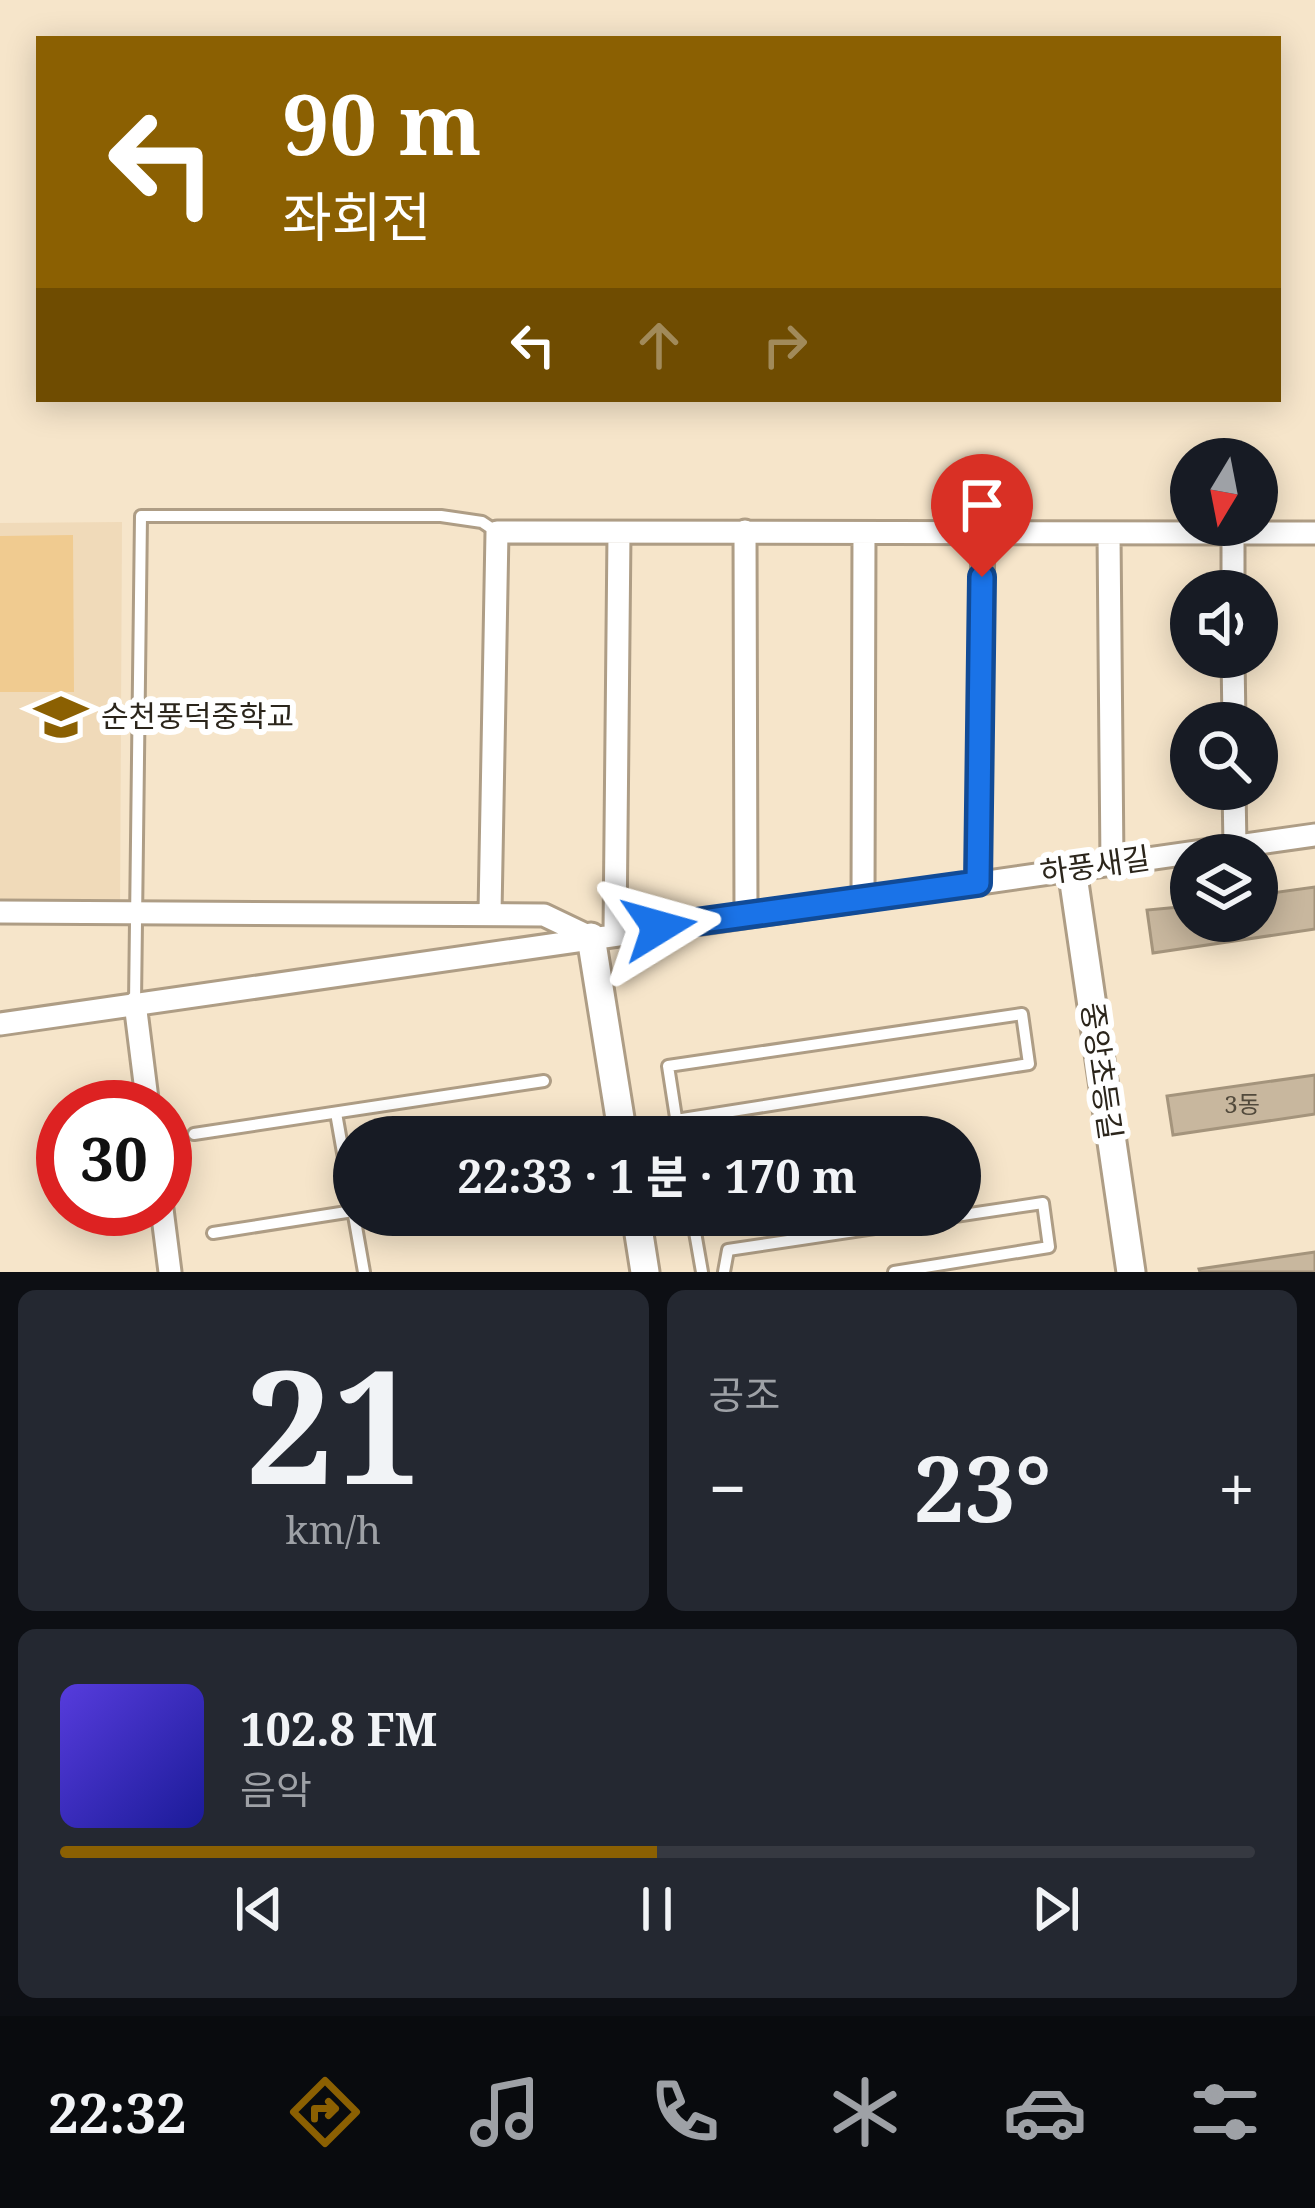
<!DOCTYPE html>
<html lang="ko">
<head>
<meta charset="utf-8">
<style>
  :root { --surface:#171b24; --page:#242831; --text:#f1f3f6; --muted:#9ea1a6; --line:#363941; --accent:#8b6002 }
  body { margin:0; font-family:"Noto Serif","Noto Sans KR",serif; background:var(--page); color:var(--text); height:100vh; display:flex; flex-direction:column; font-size:45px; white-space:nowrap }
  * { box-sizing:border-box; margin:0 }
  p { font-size:39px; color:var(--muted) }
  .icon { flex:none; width:66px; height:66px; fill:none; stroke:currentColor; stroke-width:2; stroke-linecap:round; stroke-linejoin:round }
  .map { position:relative; height:1272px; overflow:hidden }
  .drawer { display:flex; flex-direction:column; gap:18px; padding:18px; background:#0d0f14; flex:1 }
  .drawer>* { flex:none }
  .hud { position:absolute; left:36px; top:36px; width:1245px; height:366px; border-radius:0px; box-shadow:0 6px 30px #0003; background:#8b6002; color:#fff; overflow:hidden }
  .needle { width:78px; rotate:190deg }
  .tools { position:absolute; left:1170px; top:438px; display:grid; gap:24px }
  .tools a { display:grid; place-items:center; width:108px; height:108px; border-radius:50%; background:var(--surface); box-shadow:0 6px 30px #0003; font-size:60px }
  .speed { position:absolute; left:36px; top:1080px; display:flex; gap:24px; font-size:60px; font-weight:700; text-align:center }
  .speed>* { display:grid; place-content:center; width:156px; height:156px; border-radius:50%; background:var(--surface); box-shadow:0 6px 30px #0003; line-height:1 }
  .speed .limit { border:18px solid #d22; background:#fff; color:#111 }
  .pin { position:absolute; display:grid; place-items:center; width:102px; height:102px; color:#fff; margin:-123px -51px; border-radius:50% 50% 50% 0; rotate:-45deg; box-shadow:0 0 12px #0007 }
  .pin .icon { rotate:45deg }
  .me { position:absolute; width:132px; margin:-66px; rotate:82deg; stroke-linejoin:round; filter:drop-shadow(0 0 9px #0008) }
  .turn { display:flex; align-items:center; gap:42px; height:252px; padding:0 48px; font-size:54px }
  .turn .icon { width:156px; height:156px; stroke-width:2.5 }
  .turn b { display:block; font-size:84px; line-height:102px }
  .lanes { display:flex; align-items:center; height:114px; padding:0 48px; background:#0003; justify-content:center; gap:60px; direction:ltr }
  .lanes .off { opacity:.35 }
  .big { font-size:90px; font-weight:700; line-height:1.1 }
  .drawer .widget { flex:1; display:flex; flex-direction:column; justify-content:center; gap:18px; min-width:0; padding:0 42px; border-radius:18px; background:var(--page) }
  .drawer .dial { align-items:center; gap:0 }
  .dial b { font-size:156px; line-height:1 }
  .song { display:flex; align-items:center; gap:36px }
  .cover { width:144px; height:144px; border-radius:18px; background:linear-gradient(135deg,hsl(250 70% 55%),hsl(240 70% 35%)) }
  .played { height:12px; border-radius:6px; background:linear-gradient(90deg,var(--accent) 50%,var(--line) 50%) }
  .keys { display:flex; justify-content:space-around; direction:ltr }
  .heat { display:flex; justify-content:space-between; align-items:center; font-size:66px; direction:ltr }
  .drawer .tiles { flex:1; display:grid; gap:18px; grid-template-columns:1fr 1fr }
  .widget:last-child { grid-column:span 2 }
  .trip { position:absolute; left:333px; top:1116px; width:648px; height:120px; border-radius:60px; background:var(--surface); box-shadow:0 6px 30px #0003; font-weight:700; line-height:120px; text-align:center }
  .menu { display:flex; height:192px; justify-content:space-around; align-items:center; background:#090b0e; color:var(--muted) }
  .menu .icon { width:84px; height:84px }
  .menu .active { color:var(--accent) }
  .menu b { font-size:54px; color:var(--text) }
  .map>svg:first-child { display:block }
  .built { fill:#f0dab9 }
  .green { fill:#f0cb90 }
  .building { fill:#c8b79e; stroke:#a4947c; stroke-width:3 }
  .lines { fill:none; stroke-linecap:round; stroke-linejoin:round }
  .service-casing { stroke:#ae9d85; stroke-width:16 }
  .minor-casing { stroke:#ae9d85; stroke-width:27 }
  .tertiary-casing { stroke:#ae9d85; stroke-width:33 }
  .service { stroke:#fff; stroke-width:10 }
  .minor { stroke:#fff; stroke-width:21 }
  .tertiary { stroke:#fff; stroke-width:27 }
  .route-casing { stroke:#114b97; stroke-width:30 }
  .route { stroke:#1a73e8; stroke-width:21 }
  .labels { text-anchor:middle; stroke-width:12; stroke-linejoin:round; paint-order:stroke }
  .number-label { font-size:24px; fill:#524a3c }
  .poi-label { font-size:30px; fill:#2b251b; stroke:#fff; text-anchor:start }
  .street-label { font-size:30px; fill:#2b251b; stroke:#fff }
</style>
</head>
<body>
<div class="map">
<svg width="1315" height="1272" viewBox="0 0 1315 1272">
  <rect width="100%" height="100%" fill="#f6e5ca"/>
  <!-- built -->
  <path class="built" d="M122 522 120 912H0V523Z"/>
  <!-- green -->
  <path class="green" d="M73 535 74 692H0V536Z"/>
  <!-- building -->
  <path class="building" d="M1315 887V929L1153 953 1147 910 1191 906V921H1257V895Z
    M1315 1075V1114L1173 1135 1167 1096Z
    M1315 1252V1272H1200L1199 1269Z"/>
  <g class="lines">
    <!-- service casing -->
    <g class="service-casing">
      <path id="service" d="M135 1003 141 516H441L482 522 497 532
        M336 1113 364 1272
        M676 1120 1029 1064 1022 1014 668 1066 679 1137
        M194 1134 544 1081
        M692 1215 702 1272
        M213 1233 353 1211
        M724 1272 728 1250 1043 1203 1049 1247 894 1272"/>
    </g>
    <!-- minor casing -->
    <g class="minor-casing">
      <path id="minor" d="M745 531 746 915
        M1109 534 1112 864
        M1233 535V591
        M1233 657 1234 723
        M1234 789 1235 846
        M978 882 983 533
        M863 899 864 533
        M0 912 544 915 590 937
        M490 913 497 532 1315 533
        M615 933 619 533
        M135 1003 148 1107
        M0 1024 1315 835
        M162 1209 170 1272"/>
    </g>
    <!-- tertiary casing -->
    <g class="tertiary-casing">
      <path id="tertiary" d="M1072 869 1131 1272
        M591 937 623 1137
        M636 1215 645 1272"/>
    </g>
    <!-- service -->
    <use href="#service" class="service"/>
    <!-- minor -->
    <use href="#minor" class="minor"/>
    <!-- tertiary -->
    <use href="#tertiary" class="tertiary"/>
  </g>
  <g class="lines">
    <!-- route casing -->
    <g class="route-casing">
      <path id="route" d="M659 927 978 883 982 577"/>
    </g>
    <!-- route -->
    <use href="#route" class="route"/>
  </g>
  <!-- icons -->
  <defs>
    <g id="school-bare" transform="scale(4.14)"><path d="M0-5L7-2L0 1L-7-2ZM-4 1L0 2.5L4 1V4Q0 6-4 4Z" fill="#8b6002" stroke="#fff" stroke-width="2.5" paint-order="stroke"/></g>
  </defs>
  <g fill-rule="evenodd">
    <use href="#school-bare" x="61" y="717"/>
  </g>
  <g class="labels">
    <!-- number labels -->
    <g class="number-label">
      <text x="1242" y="1113">3동</text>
    </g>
    <!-- poi labels -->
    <g class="poi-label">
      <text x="101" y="727">순천풍덕중학교</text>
    </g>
    <!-- street labels -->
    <g class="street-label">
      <text transform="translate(1095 866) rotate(-8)" y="10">하풍새길</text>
      <text transform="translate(1101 1071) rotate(82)" y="10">중앙초등길</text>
    </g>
  </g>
</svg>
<div class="tools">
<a><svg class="needle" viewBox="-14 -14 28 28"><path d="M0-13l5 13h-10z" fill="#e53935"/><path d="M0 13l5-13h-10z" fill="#9ea1a6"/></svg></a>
<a><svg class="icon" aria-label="sound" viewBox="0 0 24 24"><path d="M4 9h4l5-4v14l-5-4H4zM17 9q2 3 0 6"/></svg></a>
<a><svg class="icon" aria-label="search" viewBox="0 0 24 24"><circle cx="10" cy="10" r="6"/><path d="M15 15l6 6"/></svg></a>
<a><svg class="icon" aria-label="layers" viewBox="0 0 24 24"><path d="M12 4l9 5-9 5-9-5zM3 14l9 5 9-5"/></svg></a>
</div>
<div class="speed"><div class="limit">30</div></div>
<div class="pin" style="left:982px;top:577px;background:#d93025"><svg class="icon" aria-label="arrive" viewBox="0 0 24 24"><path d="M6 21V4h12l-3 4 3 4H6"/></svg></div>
<svg class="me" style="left:659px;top:927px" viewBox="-20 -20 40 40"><path d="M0-17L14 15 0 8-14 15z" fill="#1a73e8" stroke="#fff" stroke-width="4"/></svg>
<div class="trip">22:33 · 1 분 · 170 m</div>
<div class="hud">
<div class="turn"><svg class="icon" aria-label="left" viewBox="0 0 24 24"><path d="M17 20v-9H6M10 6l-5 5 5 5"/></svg><div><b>90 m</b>좌회전</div></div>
<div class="lanes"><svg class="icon" aria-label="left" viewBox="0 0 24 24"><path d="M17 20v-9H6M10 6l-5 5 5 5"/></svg><svg class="icon off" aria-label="ahead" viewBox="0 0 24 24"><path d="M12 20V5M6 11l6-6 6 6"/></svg><svg class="icon off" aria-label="right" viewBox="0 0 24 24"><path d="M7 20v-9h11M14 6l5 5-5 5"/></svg></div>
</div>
</div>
<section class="drawer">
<div class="tiles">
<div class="widget dial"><b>21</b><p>km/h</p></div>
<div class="widget"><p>공조</p>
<div class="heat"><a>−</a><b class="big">23°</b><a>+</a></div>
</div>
<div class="widget">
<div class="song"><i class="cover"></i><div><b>102.8 FM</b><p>음악</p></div></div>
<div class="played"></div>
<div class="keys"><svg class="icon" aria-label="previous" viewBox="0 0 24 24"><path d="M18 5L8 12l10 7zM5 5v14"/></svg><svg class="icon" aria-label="pause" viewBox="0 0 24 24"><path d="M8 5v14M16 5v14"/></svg><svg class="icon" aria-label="next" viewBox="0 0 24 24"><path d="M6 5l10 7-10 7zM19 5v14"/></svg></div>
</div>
</div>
</section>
<nav class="menu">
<b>22:32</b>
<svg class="icon active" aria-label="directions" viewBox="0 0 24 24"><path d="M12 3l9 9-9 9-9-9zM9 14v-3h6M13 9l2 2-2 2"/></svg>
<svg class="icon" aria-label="music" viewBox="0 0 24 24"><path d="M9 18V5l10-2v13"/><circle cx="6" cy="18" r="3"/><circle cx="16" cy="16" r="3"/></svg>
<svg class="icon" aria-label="phone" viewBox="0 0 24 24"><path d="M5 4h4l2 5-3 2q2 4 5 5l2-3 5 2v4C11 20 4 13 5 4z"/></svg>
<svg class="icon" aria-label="climate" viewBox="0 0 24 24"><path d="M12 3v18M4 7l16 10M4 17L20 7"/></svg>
<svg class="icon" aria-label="car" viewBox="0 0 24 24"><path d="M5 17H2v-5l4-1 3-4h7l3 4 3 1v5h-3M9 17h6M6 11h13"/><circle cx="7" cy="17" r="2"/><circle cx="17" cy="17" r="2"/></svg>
<svg class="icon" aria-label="filters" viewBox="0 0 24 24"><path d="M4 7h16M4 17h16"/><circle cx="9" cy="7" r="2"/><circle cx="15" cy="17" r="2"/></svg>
</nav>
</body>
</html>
